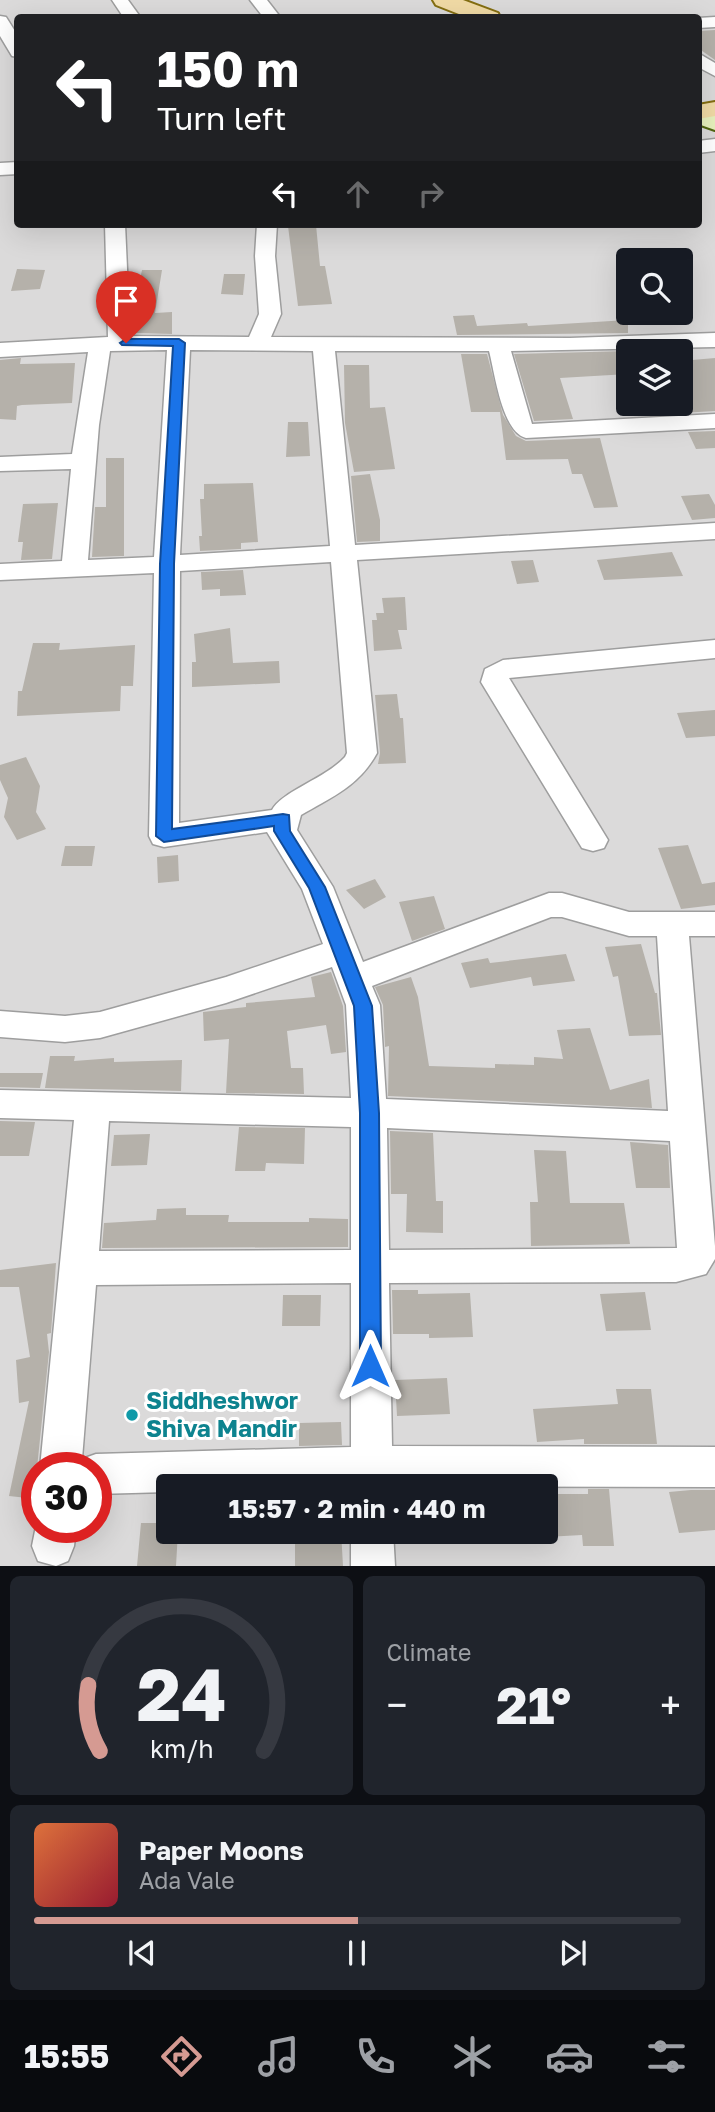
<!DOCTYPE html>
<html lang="en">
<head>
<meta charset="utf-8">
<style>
  :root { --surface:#171b24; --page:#20242c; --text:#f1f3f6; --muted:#9ea1a6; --line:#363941; --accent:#d59a92 }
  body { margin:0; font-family:"Golos Text",sans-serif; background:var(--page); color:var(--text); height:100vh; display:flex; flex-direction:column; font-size:26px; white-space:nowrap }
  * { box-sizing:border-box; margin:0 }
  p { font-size:23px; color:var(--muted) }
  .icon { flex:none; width:38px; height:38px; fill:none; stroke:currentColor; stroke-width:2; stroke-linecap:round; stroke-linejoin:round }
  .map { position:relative; height:1566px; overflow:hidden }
  .panel { display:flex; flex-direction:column; gap:10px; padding:10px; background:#0d0f14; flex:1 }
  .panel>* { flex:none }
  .banner { position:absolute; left:14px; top:14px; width:688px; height:214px; border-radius:7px; box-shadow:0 7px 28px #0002; background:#202124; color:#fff; overflow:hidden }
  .tools { position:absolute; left:616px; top:248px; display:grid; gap:14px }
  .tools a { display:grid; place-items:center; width:77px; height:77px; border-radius:7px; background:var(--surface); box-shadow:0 7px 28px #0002; font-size:35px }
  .speed { position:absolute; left:21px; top:1452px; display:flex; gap:14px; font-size:35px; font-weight:700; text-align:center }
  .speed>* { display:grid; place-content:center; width:91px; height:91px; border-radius:50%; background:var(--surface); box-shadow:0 7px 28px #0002; line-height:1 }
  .speed .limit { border:10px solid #d22; background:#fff; color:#111 }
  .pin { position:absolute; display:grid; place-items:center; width:60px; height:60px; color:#fff; margin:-72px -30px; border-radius:50% 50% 50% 0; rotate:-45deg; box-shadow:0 0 7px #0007 }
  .pin .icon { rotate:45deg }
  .me { position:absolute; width:77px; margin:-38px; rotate:0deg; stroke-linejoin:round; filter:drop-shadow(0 0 5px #0008) }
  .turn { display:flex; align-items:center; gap:24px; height:147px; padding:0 28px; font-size:32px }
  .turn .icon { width:91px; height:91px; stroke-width:2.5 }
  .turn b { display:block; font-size:49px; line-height:60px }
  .lanes { display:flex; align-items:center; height:66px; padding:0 28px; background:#0003; justify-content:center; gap:35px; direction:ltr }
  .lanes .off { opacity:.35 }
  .big { font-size:52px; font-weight:700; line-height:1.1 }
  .panel .widget { flex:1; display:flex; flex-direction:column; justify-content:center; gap:10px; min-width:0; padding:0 24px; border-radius:10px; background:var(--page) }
  .panel .dial { align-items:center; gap:0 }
  .dial svg { height:182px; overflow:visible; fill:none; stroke:var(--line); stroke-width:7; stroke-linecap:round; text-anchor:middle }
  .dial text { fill:var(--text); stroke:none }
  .song { display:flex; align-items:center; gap:21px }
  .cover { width:84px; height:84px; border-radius:10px; background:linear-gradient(135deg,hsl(20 70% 55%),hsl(350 70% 35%)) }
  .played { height:7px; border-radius:4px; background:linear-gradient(90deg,var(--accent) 50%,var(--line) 50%) }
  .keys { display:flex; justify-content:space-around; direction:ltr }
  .heat { display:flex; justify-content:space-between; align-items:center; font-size:38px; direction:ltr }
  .panel .tiles { flex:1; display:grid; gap:10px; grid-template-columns:1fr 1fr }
  .widget:last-child { grid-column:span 2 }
  .trip { position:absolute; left:156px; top:1474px; width:402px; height:70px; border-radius:7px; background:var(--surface); box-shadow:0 7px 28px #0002; font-weight:700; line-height:70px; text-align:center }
  .tab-bar { display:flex; height:112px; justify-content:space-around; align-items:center; background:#090b0e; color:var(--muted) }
  .tab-bar .icon { width:49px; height:49px }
  .tab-bar .active { color:var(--accent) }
  .tab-bar b { font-size:32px; color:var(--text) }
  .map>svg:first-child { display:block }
  .residential { fill:#dbdada; fill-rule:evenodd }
  .building { fill:#b5b1aa }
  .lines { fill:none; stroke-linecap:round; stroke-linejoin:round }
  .street-casing { stroke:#9e9e9e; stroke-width:3 }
  .secondary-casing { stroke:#516611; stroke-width:4 }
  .primary-casing { stroke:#846e11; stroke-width:4 }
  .street { fill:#fff; fill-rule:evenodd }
  .secondary { fill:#e7f1bd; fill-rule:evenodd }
  .primary { fill:#f0daa5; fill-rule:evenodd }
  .route { fill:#1a73e8; stroke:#114b97; stroke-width:2 }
  .culture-dot { fill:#0f9aa8; stroke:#fff; stroke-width:2.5 }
  .labels { text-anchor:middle; stroke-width:6; stroke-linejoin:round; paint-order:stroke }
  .near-culture-label { font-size:24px; font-weight:bold; fill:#0d838f; stroke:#fff; text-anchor:start }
</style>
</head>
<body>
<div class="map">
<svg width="715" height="1566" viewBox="0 0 715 1566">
  <rect width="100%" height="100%" fill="#edebe4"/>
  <!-- residential -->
  <path class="residential" d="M0 0H715V1566H0ZM18 18H698V224H18ZM628 261H681V313H628ZM628 352H681V404H628ZM37 1468H96V1528H37ZM168 1486H546V1531H168Z"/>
  <!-- building -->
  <path class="building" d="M715 30V60L698 48V31Z
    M316 225 320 266H325L332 304 298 306 288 226Z
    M17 269 45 270 40 289 11 291Z
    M142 270H162L155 313 172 312V334L136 333 137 293Z
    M224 274H245L243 295 221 294Z
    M474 315 477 326 527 323 528 326 628 320V333L457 335 453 316Z
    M628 351V374L560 378 573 419 534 421 514 354Z
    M461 354H487L503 415 516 436 526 441 600 438 618 507 594 508 582 474H572L568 459 506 460 500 412H471Z
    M21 358 20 364 75 363 72 403 22 405 17 406 16 420 0 419V360Z
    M715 358V411L681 413V361Z
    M344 365H369L370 408 385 407 395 469 354 472 345 423Z
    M288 422H308L310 456 286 457Z
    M715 431V448L696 449 688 432Z
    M106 458H124V556L92 557 95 507H106Z
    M370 474 380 520V541L357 542 351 476Z
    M253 483 258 542 241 543V549L200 551 199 536H202L200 499H204V484Z
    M709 494 715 505V518L692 520 681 496Z
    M58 503 52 559 21 560 23 542H18L23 504Z
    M672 552 683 576 604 580 597 560Z
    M533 560 539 582 517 584 511 561Z
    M243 570 246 595 220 596V589L202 590 201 572Z
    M405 597 407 630H398L402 649 374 651 372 620H377L376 613H384L382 598Z
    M230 628 233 663 279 661 280 683 192 687V662H196L194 634Z
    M33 643H60L59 650 135 645 133 686H121L120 711 17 716 18 691H22Z
    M397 694 400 718H403L406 763 378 764 380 753 375 695Z
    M715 710V736L686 738 677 713Z
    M26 757 40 786 36 812 46 829 17 840 4 817 8 798 0 780V765Z
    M688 845 702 884 715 882V905L681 909 658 848Z
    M65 846H95L92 866H61Z
    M178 855 179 881 158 883 157 857Z
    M375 879 386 897 364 909 346 890Z
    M434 896 445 929 412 941 399 902Z
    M641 944 655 993H657L661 1035 629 1036 618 976 613 977 605 947Z
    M566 954 575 981 533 986 531 977 470 988 461 963 488 958 490 963Z
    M331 972 343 1006 346 1052 331 1054 326 1025 287 1031 291 1068H303L304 1094 226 1093 229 1039 204 1041 203 1012 246 1007V1003L315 997 311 977Z
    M411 977 418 997 429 1066 495 1068V1064L534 1065V1057L563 1059 557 1030 590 1028 610 1090 649 1079 652 1108 388 1096 389 1046 385 1047 383 1005 375 987Z
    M50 1056H75L74 1061 114 1058V1062L182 1060 181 1091 45 1088Z
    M0 1073H43L40 1088 0 1087Z
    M0 1121 35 1122 29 1156H0Z
    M239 1127 305 1128 304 1164 266 1163 265 1171H235Z
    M390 1131 433 1133 436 1201H443V1233L406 1232 407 1194H391Z
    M150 1134 147 1165 111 1166 114 1135Z
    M630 1142 668 1145 670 1188H636Z
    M534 1150 566 1151 570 1203H624L630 1244 531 1246 530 1202H538Z
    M186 1208V1215H229L228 1222H309V1218L348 1219V1247L102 1248 104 1223 156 1220 157 1209Z
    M56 1263 51 1333 47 1334 49 1352 37 1468V1499L9 1496 29 1401 19 1403 16 1360 30 1357 19 1287H0V1270Z
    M392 1290H418V1294L470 1293 473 1337 429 1338V1334H393Z
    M645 1292 651 1330 606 1331 600 1294Z
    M283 1295H321L320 1326H282Z
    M447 1378 450 1414 397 1416 395 1380Z
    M616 1389H651L657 1444H584V1439L537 1442 533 1409 618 1404Z
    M341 1422 342 1445 299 1446V1423Z
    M588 1489H609L614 1546H583L582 1535 546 1537V1494H588Z
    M691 1490H715V1530L679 1533 669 1492Z
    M141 1523H168V1531H178L176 1566H137Z
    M295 1531H341L343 1566H295Z"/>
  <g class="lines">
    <!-- street casing -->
    <g class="street-casing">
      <path id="street" d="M112 0H128L141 18H124Z
        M250 0H267L281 18H264Z
        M0 16 6 17 18 36V57L12 56 0 36Z
        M715 17V27L698 28V18Z
        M698 53 715 63V76L698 67Z
        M715 139V151L698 153V141Z
        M18 162V174L0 175V163Z
        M105 224H125L130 336 249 337 259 314 255 256 257 224H277L275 256 281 314 271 337 570 338 715 333V347L511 351 532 424 715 414V428L526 438C502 432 495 374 489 351H335L355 545 715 523V539L357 560 377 753C359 786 332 797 301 815L297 830 333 887 363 962 549 893H562L629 912H715V936H689L715 1246V1259L706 1274 676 1282 389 1283 392 1446 715 1447V1487L168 1486V1492L96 1494V1468H40L74 1120 0 1118V1090L351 1098 346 1005 332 967 226 1003 100 1038 65 1042 0 1037V1011L65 1016 100 1012 226 977 323 944 302 889 267 832 164 847 153 844 149 836 154 573 0 580V564L62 561 71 469 0 471V457L72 454 88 352 0 357V343L108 337ZM167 350 154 557 88 560 99 425 110 351ZM190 350 313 351 330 546 180 555ZM331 562 347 753 345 757C326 778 281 792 272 810L179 823 180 571ZM551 917H562L629 936H657L668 1111 386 1099 380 1005 372 986ZM109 1121 351 1127V1250L99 1251ZM387 1128 670 1141 677 1248 389 1250ZM351 1283V1447L96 1454 82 1459 96 1285Z
        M715 640V658L509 678 608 840 604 848 593 851 582 848 481 682 485 669 503 660Z
        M37 1521V1528H76L74 1546 68 1561 56 1566 38 1561 32 1546Z
        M351 1531H393L395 1566H351Z"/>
    </g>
    <!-- secondary casing -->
    <g class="secondary-casing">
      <path id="secondary" d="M698 108 715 114V130L698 124Z"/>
    </g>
    <!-- primary casing -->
    <g class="primary-casing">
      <path id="primary" d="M433 0H463L498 13 500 18H469L436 5Z
        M715 102V116L698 119V105Z"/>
    </g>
    <!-- street -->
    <use href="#street" class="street"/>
    <!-- secondary -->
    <use href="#secondary" class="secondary"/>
    <!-- primary -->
    <use href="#primary" class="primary"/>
  </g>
  <!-- route -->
  <path class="route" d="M126 339H179L185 343 174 564 172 829 283 814 289 815 290 831 325 887 372 1006 379 1113 381 1366 378 1373 370 1376 363 1373 360 1366V1113L354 1006 309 888 274 831V826L164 842 156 836 160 564 173 346 122 345 120 343Z"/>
  <!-- markers -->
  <circle class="culture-dot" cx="132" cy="1415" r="7"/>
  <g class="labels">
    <!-- near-culture labels -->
    <g class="near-culture-label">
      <text x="146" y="1409">Siddheshwor<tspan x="146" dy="28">Shiva Mandir</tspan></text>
    </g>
  </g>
</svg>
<div class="tools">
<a><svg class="icon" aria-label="search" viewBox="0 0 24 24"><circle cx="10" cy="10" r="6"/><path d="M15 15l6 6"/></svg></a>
<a><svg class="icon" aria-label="layers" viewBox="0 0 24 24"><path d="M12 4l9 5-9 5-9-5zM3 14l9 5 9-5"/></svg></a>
</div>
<div class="speed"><div class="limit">30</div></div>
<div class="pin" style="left:126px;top:343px;background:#d93025"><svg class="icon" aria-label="arrive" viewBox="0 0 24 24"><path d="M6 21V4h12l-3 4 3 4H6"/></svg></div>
<svg class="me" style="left:370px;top:1366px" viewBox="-20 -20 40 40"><path d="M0-17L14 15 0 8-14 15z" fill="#1a73e8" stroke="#fff" stroke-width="4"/></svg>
<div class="trip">15:57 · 2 min · 440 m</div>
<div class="banner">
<div class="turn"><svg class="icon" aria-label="left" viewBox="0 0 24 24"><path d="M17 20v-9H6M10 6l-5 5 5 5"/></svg><div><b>150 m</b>Turn left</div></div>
<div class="lanes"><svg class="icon" aria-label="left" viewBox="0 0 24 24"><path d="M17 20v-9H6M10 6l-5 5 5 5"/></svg><svg class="icon off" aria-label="ahead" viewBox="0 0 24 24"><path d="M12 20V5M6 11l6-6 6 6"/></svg><svg class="icon off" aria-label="right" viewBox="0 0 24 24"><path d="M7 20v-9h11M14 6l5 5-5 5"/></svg></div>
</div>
</div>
<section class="panel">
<div class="tiles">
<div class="widget dial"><svg viewBox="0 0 100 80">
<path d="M14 69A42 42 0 1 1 86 69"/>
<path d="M14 69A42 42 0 0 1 9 40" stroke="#d59a92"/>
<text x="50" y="56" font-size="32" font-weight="700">24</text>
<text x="50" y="72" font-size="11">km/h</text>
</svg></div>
<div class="widget"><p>Climate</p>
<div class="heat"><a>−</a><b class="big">21°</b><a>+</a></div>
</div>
<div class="widget">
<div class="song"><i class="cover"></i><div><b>Paper Moons</b><p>Ada Vale</p></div></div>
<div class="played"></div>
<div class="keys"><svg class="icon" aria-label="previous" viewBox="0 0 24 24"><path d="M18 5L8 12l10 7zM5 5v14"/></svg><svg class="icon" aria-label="pause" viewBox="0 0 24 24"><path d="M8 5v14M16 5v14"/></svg><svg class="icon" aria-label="next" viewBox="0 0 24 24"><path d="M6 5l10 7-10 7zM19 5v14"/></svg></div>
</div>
</div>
</section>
<nav class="tab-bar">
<b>15:55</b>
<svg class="icon active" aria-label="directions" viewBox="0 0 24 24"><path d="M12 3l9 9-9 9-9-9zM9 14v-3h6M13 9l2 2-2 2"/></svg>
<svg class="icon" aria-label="music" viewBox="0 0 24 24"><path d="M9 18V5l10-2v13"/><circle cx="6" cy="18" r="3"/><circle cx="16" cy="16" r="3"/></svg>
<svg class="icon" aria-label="phone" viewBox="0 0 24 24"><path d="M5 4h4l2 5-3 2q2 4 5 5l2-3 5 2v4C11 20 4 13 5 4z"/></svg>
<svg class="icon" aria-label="climate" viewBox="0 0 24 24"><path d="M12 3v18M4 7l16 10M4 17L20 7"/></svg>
<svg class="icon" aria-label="car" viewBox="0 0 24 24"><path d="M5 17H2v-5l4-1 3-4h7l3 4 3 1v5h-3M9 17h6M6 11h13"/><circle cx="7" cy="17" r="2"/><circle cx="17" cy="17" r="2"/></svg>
<svg class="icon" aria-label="filters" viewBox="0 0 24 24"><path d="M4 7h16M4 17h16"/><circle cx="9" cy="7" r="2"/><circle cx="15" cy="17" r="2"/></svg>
</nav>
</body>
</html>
